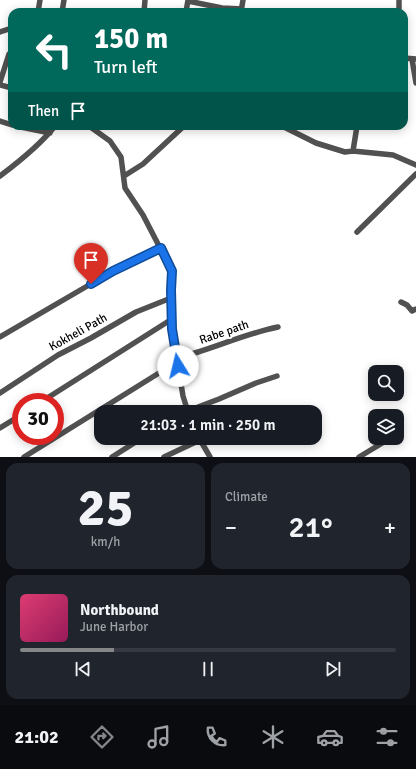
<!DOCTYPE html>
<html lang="en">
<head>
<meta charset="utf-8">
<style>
  :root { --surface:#171b24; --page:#20242c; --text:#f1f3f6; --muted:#9ea1a6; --line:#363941; --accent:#858687 }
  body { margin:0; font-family:Signika,sans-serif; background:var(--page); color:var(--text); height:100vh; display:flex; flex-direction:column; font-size:15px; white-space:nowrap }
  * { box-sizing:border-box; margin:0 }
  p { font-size:13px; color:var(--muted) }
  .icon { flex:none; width:22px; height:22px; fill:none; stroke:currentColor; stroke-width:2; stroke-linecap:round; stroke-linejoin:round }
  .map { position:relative; height:457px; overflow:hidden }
  .sheet { display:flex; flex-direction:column; gap:6px; padding:6px; background:#0d0f14; flex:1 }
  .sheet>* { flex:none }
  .banner { position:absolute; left:8px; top:8px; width:400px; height:122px; border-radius:12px; box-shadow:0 2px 10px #0003; background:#00695c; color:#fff; overflow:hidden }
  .buttons { position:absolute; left:368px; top:365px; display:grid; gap:8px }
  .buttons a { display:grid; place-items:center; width:36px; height:36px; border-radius:8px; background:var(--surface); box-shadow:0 2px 10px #0003; font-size:20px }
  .speed { position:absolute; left:12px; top:393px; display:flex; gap:8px; font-size:20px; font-weight:700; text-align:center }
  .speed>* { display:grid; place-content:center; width:52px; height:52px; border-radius:50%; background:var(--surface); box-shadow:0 2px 10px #0003; line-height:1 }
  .speed .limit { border:6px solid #d22; background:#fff; color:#111 }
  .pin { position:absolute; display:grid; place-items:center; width:34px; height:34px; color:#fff; margin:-41px -17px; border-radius:50% 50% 50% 0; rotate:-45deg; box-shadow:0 0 4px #0007 }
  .pin .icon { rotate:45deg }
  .me { position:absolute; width:44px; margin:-22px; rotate:351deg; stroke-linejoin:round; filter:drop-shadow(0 0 3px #0008) }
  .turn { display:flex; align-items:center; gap:14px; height:84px; padding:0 20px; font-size:18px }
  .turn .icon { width:52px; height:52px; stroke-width:2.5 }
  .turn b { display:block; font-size:28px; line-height:34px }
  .then { display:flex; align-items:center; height:38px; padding:0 20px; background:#0003; gap:8px; font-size:15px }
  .big { font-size:30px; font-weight:600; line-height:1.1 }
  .sheet .card { flex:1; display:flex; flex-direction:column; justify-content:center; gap:6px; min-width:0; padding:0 14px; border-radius:12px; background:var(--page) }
  .sheet .dial { align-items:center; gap:0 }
  .dial b { font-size:52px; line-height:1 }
  .song { display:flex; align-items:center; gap:12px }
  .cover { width:48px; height:48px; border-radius:6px; background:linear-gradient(135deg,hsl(340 70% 55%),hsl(330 70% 35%)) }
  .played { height:4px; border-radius:2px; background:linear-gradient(90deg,var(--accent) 25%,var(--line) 25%) }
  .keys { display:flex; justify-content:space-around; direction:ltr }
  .heat { display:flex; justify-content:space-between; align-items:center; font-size:22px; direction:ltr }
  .sheet .tiles { flex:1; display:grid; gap:6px; grid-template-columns:1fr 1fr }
  .card:last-child { grid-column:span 2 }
  .trip { position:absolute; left:94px; top:405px; width:228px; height:40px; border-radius:12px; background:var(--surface); box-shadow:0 2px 10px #0003; font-weight:600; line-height:40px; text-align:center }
  .tab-bar { display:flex; height:64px; justify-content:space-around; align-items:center; background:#090b0e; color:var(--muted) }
  .tab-bar .icon { width:28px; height:28px }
  .tab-bar .current { color:var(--accent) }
  .tab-bar b { font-size:18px; color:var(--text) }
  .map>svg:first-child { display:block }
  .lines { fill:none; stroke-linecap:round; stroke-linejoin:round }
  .minor { stroke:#515151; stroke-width:5.5 }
  .route-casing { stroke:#114b97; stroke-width:10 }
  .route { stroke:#1a73e8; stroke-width:7 }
  .labels { text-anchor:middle; stroke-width:4; stroke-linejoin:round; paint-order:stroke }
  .street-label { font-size:12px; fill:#000; stroke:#fff }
</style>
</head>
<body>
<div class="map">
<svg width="416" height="457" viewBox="0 0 416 457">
  <rect width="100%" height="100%" fill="#fff"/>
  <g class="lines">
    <!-- minor -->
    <path class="minor" d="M399 0V12
      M188 1 222 8 242 9
      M38 12 40 0
      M62 12 64 0
      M144 12 145 0
      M186 12 188 0
      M241 12 243 0
      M0 32 12 28
      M404 58 416 59
      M412 59 416 83
      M0 82 9 54
      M0 85 12 88
      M0 121 12 125
      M16 126 50 133
      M89 126 110 141 121 157 125 188 143 215 172 271 171 291 172 329 183 396 188 412
      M282 126 316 143 345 152 353 151 393 155 416 165
      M353 151 357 126
      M0 176C20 161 40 145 55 126
      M124 176 143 164 184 126
      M357 232 416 174
      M401 302 407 305 412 311 416 309
      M0 337 113 271 161 248
      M177 358C211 350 243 334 278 327
      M0 393 58 355 91 338 136 312 171 298
      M41 402 172 319
      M185 412 219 399 256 383 277 376
      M0 428 21 415
      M199 438 210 457
      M24 457 159 373 178 366
      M112 457 142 438
      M164 457 200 440
      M359 457 384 442"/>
  </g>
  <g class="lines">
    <!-- route casing -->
    <g class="route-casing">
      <path id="route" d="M91 284 113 271 161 248 172 271 171 290 172 329 178 366"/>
    </g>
    <!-- route -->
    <use href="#route" class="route"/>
  </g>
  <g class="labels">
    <!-- street labels -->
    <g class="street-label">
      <text transform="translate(78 332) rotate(-29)" y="4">Kokheli Path</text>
      <text transform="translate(224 332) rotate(-19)" y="4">Rabe path</text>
    </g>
  </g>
</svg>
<div class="buttons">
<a><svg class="icon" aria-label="search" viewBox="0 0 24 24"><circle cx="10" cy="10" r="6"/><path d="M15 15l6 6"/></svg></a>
<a><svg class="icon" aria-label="layers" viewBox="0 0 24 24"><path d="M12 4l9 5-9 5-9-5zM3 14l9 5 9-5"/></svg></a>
</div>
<div class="speed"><div class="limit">30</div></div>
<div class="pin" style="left:91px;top:284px;background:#d93025"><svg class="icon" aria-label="arrive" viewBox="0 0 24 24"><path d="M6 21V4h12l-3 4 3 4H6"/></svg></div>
<svg class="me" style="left:178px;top:366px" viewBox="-20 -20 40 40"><circle r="19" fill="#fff"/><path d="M0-13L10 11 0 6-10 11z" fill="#1a73e8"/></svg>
<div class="trip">21:03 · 1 min · 250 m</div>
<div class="banner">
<div class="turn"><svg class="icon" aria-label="left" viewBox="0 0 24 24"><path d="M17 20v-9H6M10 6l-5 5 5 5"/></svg><div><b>150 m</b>Turn left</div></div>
<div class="then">Then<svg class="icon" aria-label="arrive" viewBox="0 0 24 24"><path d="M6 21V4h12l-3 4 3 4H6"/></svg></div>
</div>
</div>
<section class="sheet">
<div class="tiles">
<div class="card dial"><b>25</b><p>km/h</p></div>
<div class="card"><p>Climate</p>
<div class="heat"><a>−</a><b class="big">21°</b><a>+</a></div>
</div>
<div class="card">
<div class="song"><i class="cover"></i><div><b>Northbound</b><p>June Harbor</p></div></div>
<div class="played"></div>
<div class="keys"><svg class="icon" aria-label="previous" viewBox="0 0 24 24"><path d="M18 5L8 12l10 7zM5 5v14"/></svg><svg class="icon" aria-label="pause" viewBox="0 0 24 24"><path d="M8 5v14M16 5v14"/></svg><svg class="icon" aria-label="next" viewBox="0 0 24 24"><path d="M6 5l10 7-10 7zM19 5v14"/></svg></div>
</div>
</div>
</section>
<nav class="tab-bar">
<b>21:02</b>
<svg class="icon current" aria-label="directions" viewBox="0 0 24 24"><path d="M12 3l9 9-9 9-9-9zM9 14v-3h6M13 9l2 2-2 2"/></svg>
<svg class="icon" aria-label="music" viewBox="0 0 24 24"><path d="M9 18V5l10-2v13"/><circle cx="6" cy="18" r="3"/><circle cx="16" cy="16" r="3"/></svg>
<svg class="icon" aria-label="phone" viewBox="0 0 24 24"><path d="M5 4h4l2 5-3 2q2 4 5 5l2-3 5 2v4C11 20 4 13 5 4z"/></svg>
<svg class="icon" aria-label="climate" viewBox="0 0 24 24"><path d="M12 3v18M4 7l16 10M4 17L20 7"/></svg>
<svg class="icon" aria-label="car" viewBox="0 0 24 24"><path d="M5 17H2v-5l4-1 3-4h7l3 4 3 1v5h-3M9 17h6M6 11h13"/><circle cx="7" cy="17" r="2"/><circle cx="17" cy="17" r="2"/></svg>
<svg class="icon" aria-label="filters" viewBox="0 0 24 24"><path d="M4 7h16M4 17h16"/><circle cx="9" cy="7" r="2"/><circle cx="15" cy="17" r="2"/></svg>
</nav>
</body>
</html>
